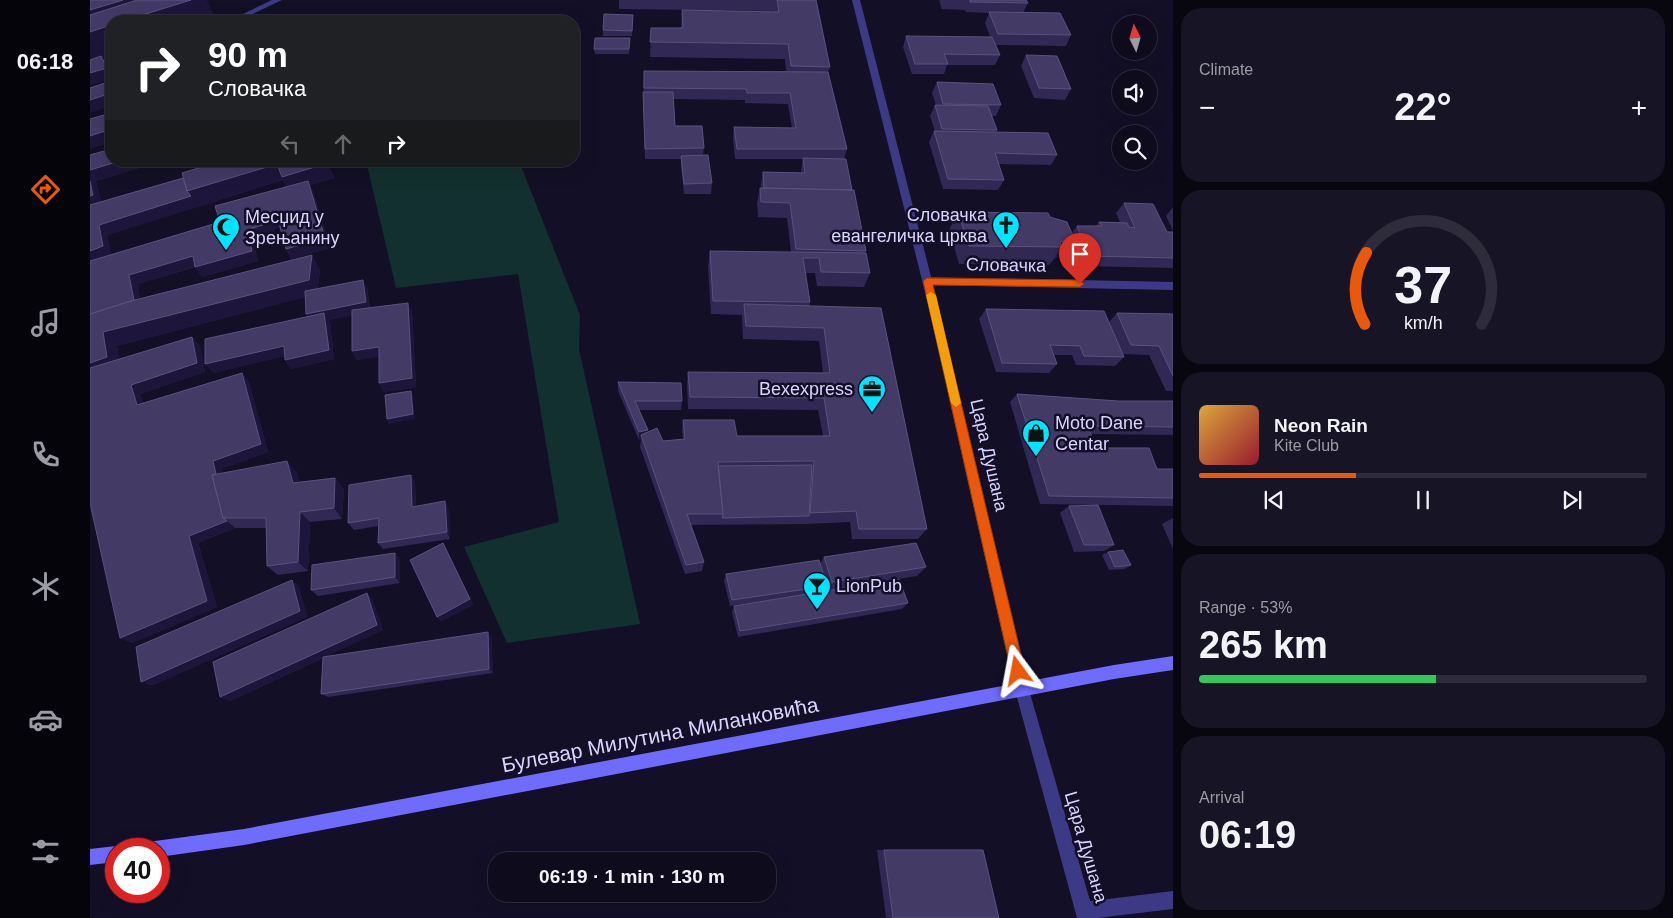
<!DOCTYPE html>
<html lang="en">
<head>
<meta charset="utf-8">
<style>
  :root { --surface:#0e0b1c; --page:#171425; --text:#f1f3f6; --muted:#9b9ba3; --line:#2e2b3b; --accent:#ea580c }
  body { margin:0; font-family:Helvetica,sans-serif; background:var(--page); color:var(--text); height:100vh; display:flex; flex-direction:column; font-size:19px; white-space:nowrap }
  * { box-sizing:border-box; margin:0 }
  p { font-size:16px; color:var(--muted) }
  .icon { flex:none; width:28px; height:28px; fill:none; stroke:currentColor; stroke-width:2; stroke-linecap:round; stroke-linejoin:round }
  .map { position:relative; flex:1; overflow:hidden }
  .drawer { display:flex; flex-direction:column; gap:8px; padding:8px; background:#08060f; width:500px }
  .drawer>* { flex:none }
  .hud { position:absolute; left:15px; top:15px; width:475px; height:152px; border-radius:20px; box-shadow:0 5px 20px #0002,0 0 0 1px var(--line); background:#202124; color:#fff; overflow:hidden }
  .needle { width:32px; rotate:355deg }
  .controls { position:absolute; left:1022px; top:15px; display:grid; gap:10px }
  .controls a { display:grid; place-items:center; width:45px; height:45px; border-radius:50%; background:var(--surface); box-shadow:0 5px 20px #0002,0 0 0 1px var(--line); font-size:25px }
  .speed { position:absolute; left:15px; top:838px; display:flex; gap:10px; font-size:25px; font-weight:700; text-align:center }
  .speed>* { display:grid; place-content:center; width:65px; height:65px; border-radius:50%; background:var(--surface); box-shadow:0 5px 20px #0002,0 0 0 1px var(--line); line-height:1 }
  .speed .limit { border:8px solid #d22; background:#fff; color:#111 }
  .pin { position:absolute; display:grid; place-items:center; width:42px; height:42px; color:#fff; margin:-51px -21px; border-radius:50% 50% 50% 0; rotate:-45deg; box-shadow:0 0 5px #0007 }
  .pin .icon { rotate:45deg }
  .me { position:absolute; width:55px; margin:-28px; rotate:347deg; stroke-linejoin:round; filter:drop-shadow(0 0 4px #0008) }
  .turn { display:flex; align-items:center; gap:18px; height:105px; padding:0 20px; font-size:22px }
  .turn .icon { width:65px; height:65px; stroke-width:2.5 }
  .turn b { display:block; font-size:35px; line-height:42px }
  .lanes { display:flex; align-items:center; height:48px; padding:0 20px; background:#0003; justify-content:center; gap:25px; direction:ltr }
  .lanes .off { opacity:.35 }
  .big { font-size:38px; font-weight:600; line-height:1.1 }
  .drawer .widget { flex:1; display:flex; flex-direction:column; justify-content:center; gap:8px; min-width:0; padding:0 18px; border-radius:20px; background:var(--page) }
  .drawer .dial { align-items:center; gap:0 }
  .dial svg { height:130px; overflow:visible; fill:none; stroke:var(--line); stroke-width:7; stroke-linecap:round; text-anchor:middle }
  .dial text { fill:var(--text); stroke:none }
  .song { display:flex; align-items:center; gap:15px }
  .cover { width:60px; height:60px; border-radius:8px; background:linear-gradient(135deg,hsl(40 70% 55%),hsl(350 70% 35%)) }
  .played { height:5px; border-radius:2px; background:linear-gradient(90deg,var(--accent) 35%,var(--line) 35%) }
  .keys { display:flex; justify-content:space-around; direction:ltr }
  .heat { display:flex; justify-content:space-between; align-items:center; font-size:28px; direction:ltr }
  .charge { height:8px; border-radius:4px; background:linear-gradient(90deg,#34c759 53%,var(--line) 0) }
  .trip { position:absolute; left:398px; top:852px; width:288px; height:50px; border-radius:20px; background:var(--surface); box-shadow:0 5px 20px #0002,0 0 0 1px var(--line); font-weight:600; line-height:50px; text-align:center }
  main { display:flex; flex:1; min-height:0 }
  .menu { display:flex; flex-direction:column; width:90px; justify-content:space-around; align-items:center; background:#06040b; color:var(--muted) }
  .menu .icon { width:35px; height:35px }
  .menu .active { color:var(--accent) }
  .menu b { font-size:22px; color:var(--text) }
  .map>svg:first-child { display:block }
  .green { fill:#12302f }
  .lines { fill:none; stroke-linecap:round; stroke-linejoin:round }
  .service { fill:#3d3a85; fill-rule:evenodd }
  .minor { fill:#3d3a85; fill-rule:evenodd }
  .tertiary { fill:#3d3a85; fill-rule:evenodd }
  .secondary { fill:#6f6bff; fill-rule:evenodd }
  .wall { fill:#312854; fill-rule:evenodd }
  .shaded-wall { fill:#1d163a }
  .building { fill:#433a66; stroke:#5a527e }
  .route { fill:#ea580c; stroke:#983908 }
  .slow { fill:#f59e0b }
  .labels { text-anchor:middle; stroke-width:5; stroke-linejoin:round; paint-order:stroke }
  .poi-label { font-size:18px; fill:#d9d4ff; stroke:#130f26; text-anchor:start }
  .street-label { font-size:18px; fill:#d9d4ff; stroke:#130f26 }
  .near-street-label { font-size:21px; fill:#d9d4ff; stroke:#130f26 }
</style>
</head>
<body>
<main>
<nav class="menu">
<b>06:18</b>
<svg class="icon active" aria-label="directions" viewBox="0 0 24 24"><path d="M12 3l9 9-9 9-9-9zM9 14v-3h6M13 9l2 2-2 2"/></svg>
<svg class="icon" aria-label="music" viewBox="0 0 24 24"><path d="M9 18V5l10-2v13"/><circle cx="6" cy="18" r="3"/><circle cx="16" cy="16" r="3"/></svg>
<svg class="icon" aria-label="phone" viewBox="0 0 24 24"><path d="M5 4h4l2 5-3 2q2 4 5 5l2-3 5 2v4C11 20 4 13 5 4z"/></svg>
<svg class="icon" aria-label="climate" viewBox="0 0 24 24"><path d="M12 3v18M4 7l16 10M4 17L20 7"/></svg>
<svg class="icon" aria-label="car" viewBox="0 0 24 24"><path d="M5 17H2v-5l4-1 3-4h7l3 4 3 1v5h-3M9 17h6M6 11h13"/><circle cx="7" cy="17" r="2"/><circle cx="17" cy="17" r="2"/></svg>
<svg class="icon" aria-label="filters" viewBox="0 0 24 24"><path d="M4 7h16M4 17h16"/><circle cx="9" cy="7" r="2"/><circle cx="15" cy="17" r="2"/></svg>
</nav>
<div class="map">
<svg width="1083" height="918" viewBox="0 0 1083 918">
  <rect width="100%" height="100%" fill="#130f26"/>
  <!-- green -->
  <path class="green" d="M276 161H429L490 315 489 349 550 624 417 643 374 547 469 522 428 274 306 288Z"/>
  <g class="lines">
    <!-- service -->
    <path class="service" d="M182 0H192L148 21H138Z
      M1083 891V909L1007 918H990L985 911 988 905 994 902Z"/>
    <!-- minor -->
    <path class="minor" d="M837 277 1083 282V290L837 285 832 281Z
      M932 683 937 685 939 690 1005 918H987L925 690 927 685Z"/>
    <!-- tertiary -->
    <path class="tertiary" d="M762 0H770L847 300 939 690 937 695 932 697 927 695 925 690 837 300Z"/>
    <!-- secondary -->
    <path class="secondary" d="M1083 656V670L1024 679 154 845 69 857V849H57L59 843 65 841 154 829 1024 665Z
      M26 846 32 849H26V862L0 865V849Z"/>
  </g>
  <!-- wall -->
  <path class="wall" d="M529 0H726L740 67 738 72 757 149 754 159 776 251 775 253 780 273 774 287 727 286 725 273H715L720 302 719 306 791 308 837 529 828 539H762L760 522 715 524 601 525 614 562 612 571 595 574 550 447 551 440H549L528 391V382L592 401 591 410H548L558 430V432L573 441 593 439 592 432 593 420 647 436H733L728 410 598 409 597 385 598 372 733 373 729 341 653 339 652 318V315L621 314 618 266 620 251 701 252 697 218 668 217 667 203 670 188H671V183L673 172 711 173V169L713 159H645L643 138 644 127 702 128 698 104 655 103V100L583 99 585 126 614 148 613 155 622 183 621 194H594L591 166V159H555L553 103 554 71H696L695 59 560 57 561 28H591L592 10 684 12V11L529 9Z
    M849 0H936L938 3 933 13 981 35 976 46 906 45 910 55 905 65H857L854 74H822L813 47 816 36 900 37 895 23 899 13 876 12 875 10 852 9Z
    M543 15 542 36H513V30Z
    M540 38 539 54H505L504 49Z
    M936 55 981 89 975 100 944 98 931 66Z
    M847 82 911 105 906 116H902L907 130 906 132 967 155 961 165 908 164 914 180 908 190 853 189 839 142 844 131H845L840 116 845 105H846L842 93Z
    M0 155 21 161H72L6 181 11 202 93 178H245L220 185 223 191 240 248 201 259 196 249 190 227 183 229 185 233 163 240 168 261 112 277 105 267 48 284 50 299 230 269 228 288 277 289 280 308 318 303 322 312 326 387 294 392 289 383V356L267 360 262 351V315L238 320 240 322 244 359 201 369 195 360V356L123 373 217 316 215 297 27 346 29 359 102 337 110 346 115 372 50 394 53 403 152 373 159 382 178 452 131 469 132 473 207 472 209 482 245 478 254 489 252 519 220 522 218 571 188 575 177 566V528H145L108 543 127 607 42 643 30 638ZM193 180 196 186 130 222 21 255 17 235Z
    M1034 203 1077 232H1082L1083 231V268L992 266 982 241 971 256 964 259 959 265 869 264 859 230 868 212 960 217 982 233 987 226H1006L1009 222H1030L1026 213Z
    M1083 207V231L1076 216Z
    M896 309 1019 322 1027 313 1083 314V391H1076L1059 355 1032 354 1034 357 1025 366 986 365 982 355H964L967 364 959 373 906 372 889 319Z
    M927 394 1028 401H1083V435L1001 434 1006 448 1067 469H1083V506L950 504 920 402Z
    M321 475 325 483 326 506 359 509 360 539 293 549 288 543V526L264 530 258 523Z
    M979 506 1024 545 1014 551 984 552 970 513Z
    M1083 518V549L1072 524Z
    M1018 552 1041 565 1035 569 1019 570 1012 555Z
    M734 557 836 567 827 576 736 591 735 588 732 592 640 606 634 581 636 574 730 564Z
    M310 559V583L228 596 221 590Z
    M282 599 293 630 236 656 401 637 403 673 238 697 231 694 233 658 140 701 130 697Z
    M818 603 812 609 648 637 642 612 644 606Z
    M787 850H893L909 918H796Z"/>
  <!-- shaded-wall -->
  <path class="shaded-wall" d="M33 0H75L0 22V10Z
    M101 0H117L127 21H33Z
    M21 25V55L13 58 21 73V79L0 86V32Z
    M21 93V106L0 113V100Z
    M21 129V142L0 149V136Z
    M30 161H72L6 181 12 205 0 209V170Z
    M238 163 245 178 220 185 223 191 240 248 201 259 196 249 199 192 193 180 17 235 22 256 0 263V251L9 225 97 191 187 164Z
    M187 216 193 226 183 229 185 233 163 240 168 261 112 277 105 267 157 230 177 218Z
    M984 238 971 256 964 259 972 247 970 242Z
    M222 255 230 269 227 294 27 346 31 370 0 380V363L13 332Z
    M103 256 110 265 48 284 53 315 0 332 39 275Z
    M273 280 277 289 280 312 238 320 240 322 244 359 201 369 195 360 221 323 216 314Z
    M318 303 322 312 326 387 294 392 289 383Z
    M102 337 110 346 115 372 50 394 56 414 47 405 41 385Z
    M194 346 200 355 123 373 115 364Z
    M289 347 293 356 267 360 262 351Z
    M152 373 159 382 178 452 131 469 143 518H136L123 461Z
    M321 391 323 395 325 419 299 424 297 419Z
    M558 430 557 438 551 435V440H549V432Z
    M197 461 207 472 213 494 203 483Z
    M321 475 325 483 326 514 322 507Z
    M245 478 254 489 252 519 244 508Z
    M355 501 359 509 360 539 357 532Z
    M210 512 220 522 218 571 208 562Z
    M137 521 145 528 108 543 127 607 42 643 30 638 99 536Z
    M353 543 384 605 351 622 347 617Z
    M305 553 310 559V583L305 577Z
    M202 580 209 586 218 617 62 686 51 682Z
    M277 593 282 599 293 630 140 701 130 697Z
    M398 632 401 637 403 673 399 669Z"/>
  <!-- building -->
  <path class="building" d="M0 0H33L0 10Z
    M47 0H101L33 21H21V25L0 32V15Z
    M687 0H726L740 67 701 66 698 44 560 42 561 28H593L592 10 689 12Z
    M880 0H936L938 3 880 2Z
    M899 12 970 13 981 35 908 34Z
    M514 14 543 15 542 31 513 30Z
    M816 36 902 37 910 55 854 54 858 64H825Z
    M505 38H540L539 49H504Z
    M936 55 967 56 981 89 949 88Z
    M11 56 17 68 0 73V60Z
    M554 71 738 72 757 149H647L644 127 706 128 700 93H657L656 89 554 88Z
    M21 81V93L0 100V88Z
    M847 82 903 84 911 105 853 104Z
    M553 92H583L585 126H612L614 148 555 149Z
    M845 105 898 106 907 130 852 129Z
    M21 113V129L0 136V119Z
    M844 131 958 133 967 155 905 153 914 180 858 179Z
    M21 149V161H30L0 170V155Z
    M618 155 622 183 594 184 591 156Z
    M713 158 756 159 762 190 674 188 673 172 715 173Z
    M132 161H238V163L192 177 187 164 97 191 92 173Z
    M93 178 97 191 101 196 9 225 13 246 0 251V205Z
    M0 181 3 195 0 196Z
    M218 181 235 238 196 249 187 216 177 218 179 223 157 230 162 251 105 267 103 256 39 275 44 300 0 314V261L130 222 125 206Z
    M670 188 764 190 776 251 706 249 700 203 671 202Z
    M1034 203 1063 204 1077 232H1083V258L999 256 987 226H1012L1009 222 1037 223 1039 227 1045 228Z
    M868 212 958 213 960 217 977 222 984 238 970 242 972 247 879 246Z
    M620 251 776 253 780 273 731 272 729 258H713L720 302 623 301Z
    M222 255 219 280 13 332 17 357 0 363V314L41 301Z
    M273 280 276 302 216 314 215 291Z
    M318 303 322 378 289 383V347L262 351V310Z
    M654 304 791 308 837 529H769L766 511 720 513 724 461 628 462 633 514H597L614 562 596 565 551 435 567 428 573 441 595 439 593 420H644L647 436H740L734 398 600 397 598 372 740 373 734 328 656 326Z
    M896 309 1014 311 1034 357 994 356 990 346 960 345 967 364 912 363Z
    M234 313 239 350 195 360 194 346 115 364V339Z
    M1027 313 1083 314V376L1069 346 1041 345Z
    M102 337 107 363 41 385 47 405 152 373 171 444 123 461 126 474 122 475 133 518 137 521 99 536 117 601 30 638 0 503V368Z
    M528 382 591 383 592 401H545L558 430 549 432Z
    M321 391 323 414 297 419 295 395Z
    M927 394 1028 401H1083V427L998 426 1006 448H1059L1067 469H1083V498L959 496Z
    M197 461 203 483 245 478 244 508 210 512 208 562 177 566 176 518H133L122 475Z
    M722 465 719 516 632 518 633 514 628 466Z
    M321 475 322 507 355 501 357 532 288 543 289 518 258 523 259 485Z
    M1008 505 1024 545H994L979 506Z
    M353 543 380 599 347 617 320 560Z
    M826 543 836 567 742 582 734 557Z
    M1033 550 1041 565 1025 567 1018 552Z
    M305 553V577L221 590 222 565Z
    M729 560 737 586 642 600 636 574Z
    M809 579 818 603 650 631 644 606Z
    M202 580 210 611 51 682 46 647Z
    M277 593 287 625 130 697 123 662Z
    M398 632 399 669 231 694 233 657Z
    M794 850H893L909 918H803Z"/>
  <!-- route -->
  <path class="route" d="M837 278 990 280 994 284 990 287 843 285 935 671 933 676 928 678 923 676 921 671 833 281Z"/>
  <!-- slow -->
  <path class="slow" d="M841 292 846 295 871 403 866 407 861 403 836 295Z"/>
  <!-- icons -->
  <defs>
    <g id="church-pin" transform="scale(1.4375)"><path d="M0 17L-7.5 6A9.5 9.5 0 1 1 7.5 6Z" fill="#00e5ff" stroke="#130f26"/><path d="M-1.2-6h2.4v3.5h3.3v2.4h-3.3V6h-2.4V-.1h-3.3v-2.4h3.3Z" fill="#111"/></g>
    <g id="mosque-pin" transform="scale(1.4375)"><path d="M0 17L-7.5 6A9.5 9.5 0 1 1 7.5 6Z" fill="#00e5ff" stroke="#130f26"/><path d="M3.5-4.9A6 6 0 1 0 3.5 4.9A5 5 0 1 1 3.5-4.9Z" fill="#111"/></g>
    <g id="office-pin" transform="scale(1.4375)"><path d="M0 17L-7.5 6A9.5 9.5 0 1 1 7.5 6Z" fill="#00e5ff" stroke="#130f26"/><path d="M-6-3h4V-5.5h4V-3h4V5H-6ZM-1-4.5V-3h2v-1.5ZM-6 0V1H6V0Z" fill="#111"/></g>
    <g id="shop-pin" transform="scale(1.4375)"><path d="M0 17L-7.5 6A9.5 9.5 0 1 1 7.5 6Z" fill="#00e5ff" stroke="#130f26"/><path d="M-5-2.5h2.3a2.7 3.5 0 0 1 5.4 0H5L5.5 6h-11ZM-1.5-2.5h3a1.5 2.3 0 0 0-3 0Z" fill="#111"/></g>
    <g id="bar-pin" transform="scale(1.4375)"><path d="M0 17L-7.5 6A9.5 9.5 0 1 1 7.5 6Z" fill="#00e5ff" stroke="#130f26"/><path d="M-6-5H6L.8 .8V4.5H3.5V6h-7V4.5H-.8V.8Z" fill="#111"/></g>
  </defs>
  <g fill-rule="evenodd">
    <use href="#church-pin" x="916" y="225"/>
    <use href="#mosque-pin" x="136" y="227"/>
    <use href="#office-pin" x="782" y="389"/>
    <use href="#shop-pin" x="946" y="433"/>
    <use href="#bar-pin" x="727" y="586"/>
  </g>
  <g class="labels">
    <!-- poi labels -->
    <g class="poi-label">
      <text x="897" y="221" text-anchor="end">Словачка<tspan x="897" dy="21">евангеличка црква</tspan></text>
      <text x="155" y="223">Месџид у<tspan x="155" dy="21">Зрењанину</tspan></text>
      <text x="763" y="395" text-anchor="end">Bexexpress</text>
      <text x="965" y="429">Moto Dane<tspan x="965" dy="21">Centar</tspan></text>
      <text x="746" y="592">LionPub</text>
    </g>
    <!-- street labels -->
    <g class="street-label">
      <text transform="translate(916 265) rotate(1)" y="6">Словачка</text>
      <text transform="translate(899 455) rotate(77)" y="6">Цара Душана</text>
      <text transform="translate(996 847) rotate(74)" y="6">Цара Душана</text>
    </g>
    <!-- near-street labels -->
    <g class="near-street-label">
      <text transform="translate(570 735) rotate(-11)" y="7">Булевар Милутина Миланковића</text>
    </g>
  </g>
</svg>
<div class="controls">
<a><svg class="needle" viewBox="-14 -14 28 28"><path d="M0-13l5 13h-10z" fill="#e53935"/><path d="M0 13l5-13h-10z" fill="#9b9ba3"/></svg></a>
<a><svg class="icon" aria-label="sound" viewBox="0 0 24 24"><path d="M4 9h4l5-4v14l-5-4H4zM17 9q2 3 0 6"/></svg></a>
<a><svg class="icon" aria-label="search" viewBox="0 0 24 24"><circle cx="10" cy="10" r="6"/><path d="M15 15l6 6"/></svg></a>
</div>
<div class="speed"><div class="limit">40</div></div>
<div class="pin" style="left:990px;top:284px;background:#d93025"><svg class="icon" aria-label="arrive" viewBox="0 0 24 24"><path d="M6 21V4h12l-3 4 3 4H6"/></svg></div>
<svg class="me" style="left:928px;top:671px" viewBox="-20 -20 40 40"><path d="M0-17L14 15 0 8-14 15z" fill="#ea580c" stroke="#fff" stroke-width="4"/></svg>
<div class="trip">06:19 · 1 min · 130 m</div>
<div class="hud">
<div class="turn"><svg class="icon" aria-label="right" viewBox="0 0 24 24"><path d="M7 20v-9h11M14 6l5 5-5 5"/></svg><div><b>90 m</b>Словачка</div></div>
<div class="lanes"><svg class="icon off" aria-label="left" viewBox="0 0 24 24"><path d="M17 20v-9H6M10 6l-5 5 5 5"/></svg><svg class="icon off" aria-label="ahead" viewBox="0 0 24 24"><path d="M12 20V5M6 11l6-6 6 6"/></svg><svg class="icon" aria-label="right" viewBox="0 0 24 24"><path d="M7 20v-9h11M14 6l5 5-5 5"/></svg></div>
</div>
</div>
<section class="drawer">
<div class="widget"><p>Climate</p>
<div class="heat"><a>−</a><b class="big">22°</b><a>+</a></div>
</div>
<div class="widget dial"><svg viewBox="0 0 100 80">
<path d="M14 69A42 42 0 1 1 86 69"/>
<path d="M14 69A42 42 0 0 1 15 25" stroke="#ea580c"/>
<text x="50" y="56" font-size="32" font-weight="700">37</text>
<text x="50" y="72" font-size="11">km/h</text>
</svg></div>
<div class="widget">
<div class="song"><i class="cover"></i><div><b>Neon Rain</b><p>Kite Club</p></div></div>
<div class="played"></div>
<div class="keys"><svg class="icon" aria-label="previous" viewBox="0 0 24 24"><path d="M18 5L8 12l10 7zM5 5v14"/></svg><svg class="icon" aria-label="pause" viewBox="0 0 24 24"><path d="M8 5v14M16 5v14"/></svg><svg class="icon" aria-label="next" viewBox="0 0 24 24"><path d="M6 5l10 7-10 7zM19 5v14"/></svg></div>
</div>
<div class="widget"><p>Range · 53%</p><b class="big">265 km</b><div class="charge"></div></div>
<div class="widget"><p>Arrival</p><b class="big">06:19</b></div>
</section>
</main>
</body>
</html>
